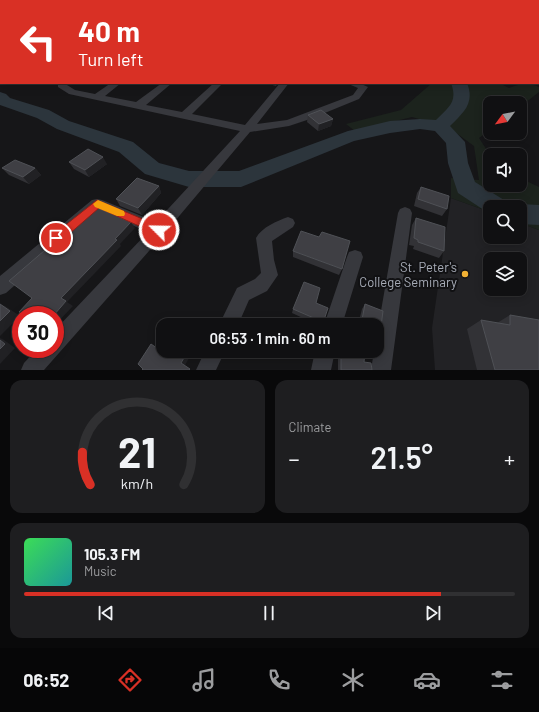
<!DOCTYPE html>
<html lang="en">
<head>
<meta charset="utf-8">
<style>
  :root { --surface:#101012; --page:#1e1e20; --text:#f1f3f6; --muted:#9c9d9f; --line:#303032; --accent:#d93025 }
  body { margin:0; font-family:Barlow,sans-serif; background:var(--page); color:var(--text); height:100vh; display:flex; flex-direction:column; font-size:15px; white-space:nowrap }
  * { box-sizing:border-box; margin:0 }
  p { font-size:13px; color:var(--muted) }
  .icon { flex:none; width:22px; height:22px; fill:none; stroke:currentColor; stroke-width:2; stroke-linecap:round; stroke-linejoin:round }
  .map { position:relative; height:370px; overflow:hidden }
  .side { display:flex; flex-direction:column; gap:10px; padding:10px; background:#09090a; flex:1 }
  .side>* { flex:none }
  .hud { position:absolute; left:0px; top:0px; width:539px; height:84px; box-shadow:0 2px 10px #0003,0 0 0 1px var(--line); background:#d93025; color:#fff; overflow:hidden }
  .needle { width:26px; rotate:238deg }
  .controls { position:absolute; left:483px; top:96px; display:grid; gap:8px }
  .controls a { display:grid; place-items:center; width:44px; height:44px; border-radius:8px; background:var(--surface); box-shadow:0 2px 10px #0003,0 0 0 1px var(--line); font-size:20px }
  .speed { position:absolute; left:12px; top:306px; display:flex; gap:8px; font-size:20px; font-weight:700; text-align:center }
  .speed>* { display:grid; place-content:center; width:52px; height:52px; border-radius:50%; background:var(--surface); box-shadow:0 2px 10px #0003,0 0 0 1px var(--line); line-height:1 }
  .speed .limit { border:6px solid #d22; background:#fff; color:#111 }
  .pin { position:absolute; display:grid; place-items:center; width:34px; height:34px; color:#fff; margin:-17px; border:2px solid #fff; border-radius:50%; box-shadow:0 1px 4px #0007 }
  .me { position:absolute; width:44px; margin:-22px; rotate:293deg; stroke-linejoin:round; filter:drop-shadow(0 0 3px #0008) }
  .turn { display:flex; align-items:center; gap:14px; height:84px; padding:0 12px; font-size:18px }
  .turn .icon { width:52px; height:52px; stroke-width:2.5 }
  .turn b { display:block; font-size:28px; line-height:34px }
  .big { font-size:30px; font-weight:600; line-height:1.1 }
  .side .widget { flex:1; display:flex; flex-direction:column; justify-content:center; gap:6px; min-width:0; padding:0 14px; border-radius:12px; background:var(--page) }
  .side .dial { align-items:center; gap:0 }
  .dial svg { height:104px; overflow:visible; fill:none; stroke:var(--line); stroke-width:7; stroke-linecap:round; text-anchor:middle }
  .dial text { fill:var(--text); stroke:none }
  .song { display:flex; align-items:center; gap:12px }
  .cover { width:48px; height:48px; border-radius:6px; background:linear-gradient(135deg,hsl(130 70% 55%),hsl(180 70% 35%)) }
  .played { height:4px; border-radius:2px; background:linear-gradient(90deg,var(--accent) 85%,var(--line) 85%) }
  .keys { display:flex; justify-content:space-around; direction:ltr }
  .heat { display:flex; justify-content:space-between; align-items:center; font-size:22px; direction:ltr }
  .side .tiles { flex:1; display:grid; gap:10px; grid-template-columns:1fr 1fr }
  .widget:last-child { grid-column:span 2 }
  .trip { position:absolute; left:156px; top:318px; width:228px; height:40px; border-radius:12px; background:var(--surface); box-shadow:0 2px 10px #0003,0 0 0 1px var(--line); font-weight:600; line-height:40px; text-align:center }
  .dock { display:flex; height:64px; justify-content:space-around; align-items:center; background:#060607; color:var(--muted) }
  .dock .icon { width:28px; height:28px }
  .dock .on { color:var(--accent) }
  .dock b { font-size:18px; color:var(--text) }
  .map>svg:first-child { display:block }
  .built { fill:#222225; fill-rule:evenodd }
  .green { fill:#1c231d }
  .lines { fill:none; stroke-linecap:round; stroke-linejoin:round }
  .river { fill:#2c353c; fill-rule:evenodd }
  .minor { fill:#37383d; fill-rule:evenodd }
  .wall { fill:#323236 }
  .shaded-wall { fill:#212124 }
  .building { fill:#3f3f44; stroke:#4f5156 }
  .route { fill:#d93025; stroke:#8d1f18 }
  .slow { fill:#f59e0b }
  .poi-dot { fill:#f2b134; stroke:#111113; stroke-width:1.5 }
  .labels { text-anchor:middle; stroke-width:4; stroke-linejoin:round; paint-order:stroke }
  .near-poi-label { font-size:13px; fill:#a8adb8; stroke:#111113; text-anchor:end }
</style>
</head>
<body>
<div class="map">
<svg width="539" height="370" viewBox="0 0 539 370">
  <rect width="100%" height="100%" fill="#161618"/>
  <!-- built -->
  <path class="built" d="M451 198 490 212V237H520V223L539 230V370H435L432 328ZM490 259H520V289H490Z"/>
  <!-- green -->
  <path class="green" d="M432 83H499L509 88C521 84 527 82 539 87V92L520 107V103H490V130L479 138 490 155V185H520V178L539 187V230L520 223V207H490V212L451 198V178L479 180 474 146 448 127 412 117 355 131 346 124 401 110Z"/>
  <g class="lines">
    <!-- river -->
    <path class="river" d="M265 0H278L279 1H266Z
      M451 83H467C475 103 464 112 450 126L465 142 468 163 475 182 504 200 508 207H490V214L458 193 448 163 446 143 435 131 420 129 390 133 354 141 241 187H189L145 174 119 152 57 129 37 118 0 105V92L6 94 10 98 49 110 69 121 133 142 159 163 189 171H239L348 131 390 121 420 119 436 120C449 107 458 102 451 83Z
      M520 204 539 205V225L520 224V207H512Z"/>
    <!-- minor -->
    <path class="minor" d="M58 83H68L67 85 75 90 95 94 111 83H121L105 96 136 102 162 83H172L146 105 182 112 214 83H223L192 114 245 125 280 83H289L257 124 287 120 353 95 358 88 346 83H359L368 87 359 99 310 119 289 126 250 132 164 234 44 370H21L24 363 37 349H55V330L148 232 99 211 6 293 0 295V276L92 200 97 199 102 200 156 222 240 131 69 94 58 87Z
      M405 207 410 209 412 213 391 370H371L374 351H377V334L398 213 400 209Z
      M288 217 293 219 295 223 293 227 272 241 274 260 278 275 267 291 249 300 238 325H219L237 288 255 279 261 273 256 238C262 227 277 221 288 217Z
      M355 250 361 252 363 257 342 325H324L347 257 349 252Z
      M205 351H225L216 370H196Z
      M315 351H335L331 370H311Z"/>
  </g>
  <!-- wall -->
  <path class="wall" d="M265 83H278L276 86Z
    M308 115 333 119 331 126 318 131 307 122Z
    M69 162 107 164 89 177 74 169Z
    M2 168H35L41 175 29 184 9 175Z
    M159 186 161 193 142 215 120 206 116 199Z
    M421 187 447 209 442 216 414 206 417 193Z
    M416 218 444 251 439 258 413 249 414 246 409 245 412 225Z
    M293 251 342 269 339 275 293 257Z
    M316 303 324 320 326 322 330 325H318L292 313 293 309Z
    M365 304 383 311 380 334 377 337V325H358L362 309Z
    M510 315 539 370H477L467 329 481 320 497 323Z
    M338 351H365L364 362 372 370H338Z"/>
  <!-- shaded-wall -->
  <path class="shaded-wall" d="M333 119 331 126 318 131 319 124Z
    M103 157 107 164 89 177 85 170Z
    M35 168 41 175 29 184 23 177Z
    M159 186 161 193 142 215 138 208Z
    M131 222 135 228 120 244 121 246 67 302 73 306 55 325V315H54L61 298Z
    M0 304 5 306 20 316 0 336Z
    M0 338 4 340 15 348 0 364Z
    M188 351H193L184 367 181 363Z"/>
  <!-- building -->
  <path class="building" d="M153 0H198L196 1H151Z
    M437 0H539V66L538 67V1H435Z
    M321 110 333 119 319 124 308 115Z
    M88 149 103 157 85 170 69 162Z
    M15 160 35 168 23 177 2 168Z
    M137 178 159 186 138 208 116 199Z
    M421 187 449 196 447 209 418 199Z
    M95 207 131 222 115 239 117 240 61 298 66 301 54 315H24L19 312 32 298 9 281Z
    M416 218 445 227 444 251 418 242V240L414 238Z
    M301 231 319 237 322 232 350 241 342 269 293 251Z
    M304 282 320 288 316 303 328 308 324 320 326 322H331L330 325 293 309Z
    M0 304 10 311 0 321Z
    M365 304 383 311 380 334 377 333V325H361Z
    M510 315 539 320V370H495L481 320 510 325Z
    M346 323 351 325H345Z
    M0 340 5 344 0 349Z
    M151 344 167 355 169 351H188L181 363 190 369 189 370H142L143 369 138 364Z
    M341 351H365L364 362 371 363 372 370H341Z"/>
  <!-- route -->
  <path class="route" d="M97 200 162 227 164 230 159 235 99 208 60 242H53L51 238 53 235Z"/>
  <!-- slow -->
  <path class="slow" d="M98 200 124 211 125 214 124 216H117L95 207 93 204Z"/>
  <!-- markers -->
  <circle class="poi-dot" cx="465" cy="274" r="4"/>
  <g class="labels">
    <!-- near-poi labels -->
    <g class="near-poi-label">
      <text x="457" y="272">St. Peter's<tspan x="457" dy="15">College Seminary</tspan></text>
    </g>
  </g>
</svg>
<div class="controls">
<a><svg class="needle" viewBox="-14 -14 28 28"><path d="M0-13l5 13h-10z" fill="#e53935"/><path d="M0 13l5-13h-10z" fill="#9c9d9f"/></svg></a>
<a><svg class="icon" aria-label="sound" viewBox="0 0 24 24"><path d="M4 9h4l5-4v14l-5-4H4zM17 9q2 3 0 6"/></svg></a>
<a><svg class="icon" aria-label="search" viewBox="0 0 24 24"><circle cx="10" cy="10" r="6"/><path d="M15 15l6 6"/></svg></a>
<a><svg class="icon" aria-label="layers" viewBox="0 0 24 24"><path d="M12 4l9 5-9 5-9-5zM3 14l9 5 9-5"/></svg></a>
</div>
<div class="speed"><div class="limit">30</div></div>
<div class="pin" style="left:56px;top:238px;background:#d93025"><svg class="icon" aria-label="arrive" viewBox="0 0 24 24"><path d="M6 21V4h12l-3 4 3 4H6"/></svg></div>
<svg class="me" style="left:159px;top:230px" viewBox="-20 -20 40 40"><circle r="17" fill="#d93025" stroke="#fff" stroke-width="3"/><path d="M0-11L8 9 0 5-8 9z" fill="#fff"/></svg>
<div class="trip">06:53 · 1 min · 60 m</div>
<div class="hud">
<div class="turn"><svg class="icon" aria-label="left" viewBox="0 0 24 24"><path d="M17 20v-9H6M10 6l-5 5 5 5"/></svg><div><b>40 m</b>Turn left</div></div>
</div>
</div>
<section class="side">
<div class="tiles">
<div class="widget dial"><svg viewBox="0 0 100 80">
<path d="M14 69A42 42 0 1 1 86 69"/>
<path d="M14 69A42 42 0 0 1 8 44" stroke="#d93025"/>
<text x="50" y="56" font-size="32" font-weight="700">21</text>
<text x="50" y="72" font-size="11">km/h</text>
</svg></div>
<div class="widget"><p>Climate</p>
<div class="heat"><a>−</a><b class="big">21.5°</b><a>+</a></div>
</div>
<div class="widget">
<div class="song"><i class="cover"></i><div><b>105.3 FM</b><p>Music</p></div></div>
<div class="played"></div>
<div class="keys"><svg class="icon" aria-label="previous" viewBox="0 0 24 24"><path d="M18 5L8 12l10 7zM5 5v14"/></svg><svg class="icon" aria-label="pause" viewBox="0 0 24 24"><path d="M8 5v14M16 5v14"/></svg><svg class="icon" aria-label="next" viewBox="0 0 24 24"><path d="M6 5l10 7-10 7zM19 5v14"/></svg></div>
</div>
</div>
</section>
<nav class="dock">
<b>06:52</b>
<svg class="icon on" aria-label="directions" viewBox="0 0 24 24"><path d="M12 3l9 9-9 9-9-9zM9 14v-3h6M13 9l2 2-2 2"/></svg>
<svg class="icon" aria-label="music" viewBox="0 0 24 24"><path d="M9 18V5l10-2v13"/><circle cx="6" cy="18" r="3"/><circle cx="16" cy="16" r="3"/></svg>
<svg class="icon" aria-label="phone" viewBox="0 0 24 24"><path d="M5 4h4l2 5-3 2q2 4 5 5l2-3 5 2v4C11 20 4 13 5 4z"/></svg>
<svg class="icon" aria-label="climate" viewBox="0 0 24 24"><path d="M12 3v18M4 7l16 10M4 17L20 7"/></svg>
<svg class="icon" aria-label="car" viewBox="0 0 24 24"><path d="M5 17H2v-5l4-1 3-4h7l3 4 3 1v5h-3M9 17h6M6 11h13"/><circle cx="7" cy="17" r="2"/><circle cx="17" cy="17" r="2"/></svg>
<svg class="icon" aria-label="filters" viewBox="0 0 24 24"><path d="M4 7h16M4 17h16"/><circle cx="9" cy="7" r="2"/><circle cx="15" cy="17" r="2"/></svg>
</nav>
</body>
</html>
